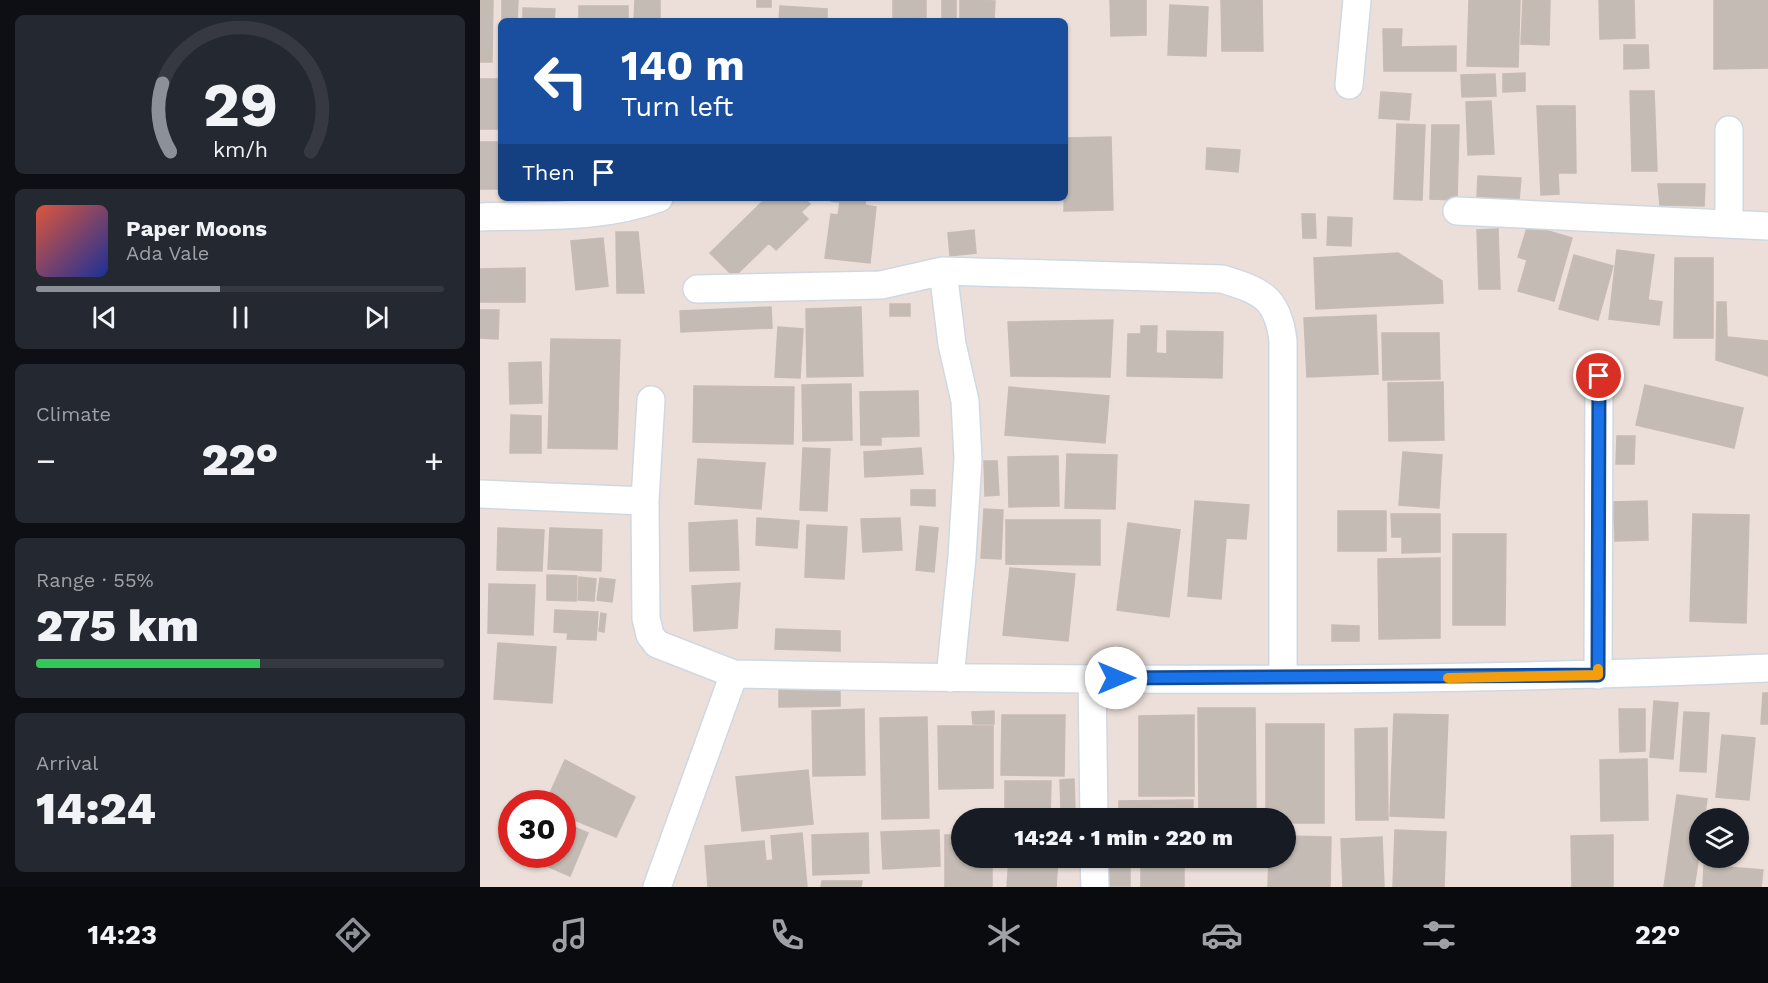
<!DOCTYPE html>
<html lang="en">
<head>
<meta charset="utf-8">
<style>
  :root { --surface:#171b24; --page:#242831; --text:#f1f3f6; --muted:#9ea1a6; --line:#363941; --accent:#8c9099 }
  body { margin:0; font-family:"Work Sans",sans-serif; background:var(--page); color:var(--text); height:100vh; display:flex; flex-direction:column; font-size:22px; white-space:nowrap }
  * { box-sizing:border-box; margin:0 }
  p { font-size:20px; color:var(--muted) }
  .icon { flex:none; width:33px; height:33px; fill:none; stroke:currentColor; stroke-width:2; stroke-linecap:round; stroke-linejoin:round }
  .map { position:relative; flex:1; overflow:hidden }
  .panel { display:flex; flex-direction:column; gap:15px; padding:15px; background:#0d0f14; width:480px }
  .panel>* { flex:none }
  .top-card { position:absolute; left:18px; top:18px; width:570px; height:183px; border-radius:9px; box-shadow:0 2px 4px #0004; background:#1a4fa0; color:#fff; overflow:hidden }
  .buttons { position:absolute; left:1209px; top:808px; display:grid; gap:12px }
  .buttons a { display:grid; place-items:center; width:60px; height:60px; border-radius:50%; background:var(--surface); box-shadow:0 2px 4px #0004; font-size:30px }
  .speed { position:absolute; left:18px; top:790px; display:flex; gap:12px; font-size:30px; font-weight:700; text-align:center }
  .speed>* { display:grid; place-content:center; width:78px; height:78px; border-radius:50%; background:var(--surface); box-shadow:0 2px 4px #0004; line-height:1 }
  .speed .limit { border:9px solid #d22; background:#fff; color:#111 }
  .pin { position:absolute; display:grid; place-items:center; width:51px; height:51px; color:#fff; margin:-26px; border:3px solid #fff; border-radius:50%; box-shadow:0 2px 6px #0007 }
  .me { position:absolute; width:66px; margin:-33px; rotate:90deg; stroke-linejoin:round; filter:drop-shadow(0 0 4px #0008) }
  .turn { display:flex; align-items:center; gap:21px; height:126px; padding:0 24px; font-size:27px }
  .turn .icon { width:78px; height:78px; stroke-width:2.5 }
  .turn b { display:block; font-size:42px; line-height:51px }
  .then { display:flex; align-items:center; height:57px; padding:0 24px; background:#0003; gap:12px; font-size:22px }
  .big { font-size:45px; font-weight:800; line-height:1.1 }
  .panel .tile { flex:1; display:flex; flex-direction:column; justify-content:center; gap:9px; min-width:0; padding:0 21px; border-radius:9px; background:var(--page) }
  .panel .dial { align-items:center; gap:0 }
  .dial svg { height:156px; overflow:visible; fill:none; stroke:var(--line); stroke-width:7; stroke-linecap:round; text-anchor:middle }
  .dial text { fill:var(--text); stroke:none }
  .song { display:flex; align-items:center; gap:18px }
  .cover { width:72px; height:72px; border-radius:9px; background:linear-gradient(135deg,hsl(10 70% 55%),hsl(230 70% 35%)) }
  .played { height:6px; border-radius:3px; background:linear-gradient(90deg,var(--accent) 45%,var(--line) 45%) }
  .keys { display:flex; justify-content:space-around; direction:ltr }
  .heat { display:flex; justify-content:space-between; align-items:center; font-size:33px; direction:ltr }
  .charge { height:9px; border-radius:4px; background:linear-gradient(90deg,#34c759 55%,var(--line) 0) }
  .trip { position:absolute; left:471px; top:808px; width:345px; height:60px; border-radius:30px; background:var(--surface); box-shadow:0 2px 4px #0004; font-weight:800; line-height:60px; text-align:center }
  .menu { display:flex; height:96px; justify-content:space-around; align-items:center; background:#090b0e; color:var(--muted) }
  .menu .icon { width:42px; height:42px }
  .menu .active { color:var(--accent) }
  .menu b { font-size:27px; color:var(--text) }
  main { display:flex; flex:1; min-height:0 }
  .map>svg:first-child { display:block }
  .building { fill:#c4bbb5; stroke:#c7bbb3; stroke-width:1.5 }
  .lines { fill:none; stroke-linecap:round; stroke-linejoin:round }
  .minor-casing { stroke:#cfd8e2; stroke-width:30 }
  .minor { stroke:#fff; stroke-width:27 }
  .route-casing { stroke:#114b97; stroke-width:15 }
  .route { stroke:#1a73e8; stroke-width:10 }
  .slow { stroke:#f59e0b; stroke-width:10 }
</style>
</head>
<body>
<main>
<section class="panel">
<div class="tile dial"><svg viewBox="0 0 100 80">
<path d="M14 69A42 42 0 1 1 86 69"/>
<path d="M14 69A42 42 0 0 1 10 34" stroke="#8c9099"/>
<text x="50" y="56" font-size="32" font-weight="700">29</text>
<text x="50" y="72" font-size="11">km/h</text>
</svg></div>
<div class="tile">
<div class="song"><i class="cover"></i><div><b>Paper Moons</b><p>Ada Vale</p></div></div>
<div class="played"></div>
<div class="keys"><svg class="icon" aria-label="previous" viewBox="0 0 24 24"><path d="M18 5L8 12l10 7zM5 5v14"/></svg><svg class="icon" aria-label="pause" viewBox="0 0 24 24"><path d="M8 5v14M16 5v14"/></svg><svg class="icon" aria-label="next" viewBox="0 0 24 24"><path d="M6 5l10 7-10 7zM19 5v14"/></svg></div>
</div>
<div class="tile"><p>Climate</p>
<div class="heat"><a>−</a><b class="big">22°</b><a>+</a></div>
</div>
<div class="tile"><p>Range · 55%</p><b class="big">275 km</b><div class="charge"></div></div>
<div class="tile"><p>Arrival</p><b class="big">14:24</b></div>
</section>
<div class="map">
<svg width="1288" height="887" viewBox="0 0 1288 887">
  <rect width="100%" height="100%" fill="#ecdfd9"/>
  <!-- building -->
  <path class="building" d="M0 0H13L12 62H0Z
    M22 0H38L37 21H22Z
    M155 0H180V21H154Z
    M277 0H291V7H277Z
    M413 0H446V17L413 18Z
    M462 0H476V18H462Z
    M480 0 515 1 514 21H480Z
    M630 0H666V35L631 36Z
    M741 0H782L783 51H742Z
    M989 0H1040L1038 67 987 66Z
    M1043 0H1070L1069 45 1041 44Z
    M1119 0H1154L1155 38 1120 39Z
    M1234 0H1288V68L1234 69Z
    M690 5 728 7 726 56 688 55Z
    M99 6H148V21H99Z
    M300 6 347 9V21H299Z
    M43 8 75 9 74 21H43Z
    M903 29H922L921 47 976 46V71H904Z
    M1144 45H1168L1169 68 1144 69Z
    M1045 73V91L1023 92V74Z
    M1015 74 1016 96 982 97 981 75Z
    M0 79H21V129H0Z
    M1150 91H1174L1177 171H1152Z
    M901 92 931 94 929 120 899 118Z
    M1011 101 1014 154 988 155 986 102Z
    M1057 106H1095L1096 173H1078L1079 194 1061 195Z
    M917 124 945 125 942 200 914 199Z
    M952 125H979L977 200 950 199Z
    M631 137 633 210 584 211 585 138Z
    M0 142H21V189H0Z
    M727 148 760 150 758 172 726 169Z
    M998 176 1041 178 1039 200 997 197Z
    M1178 184H1225L1224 206 1180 205Z
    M286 198H324L330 204 321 212 328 219 296 250 289 243 254 277 230 253Z
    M351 198H386L385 205 396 207 390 263 345 258 351 214 358 215 360 202 351 201Z
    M822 214H835L836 238H823Z
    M848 217 872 218 871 246 847 245Z
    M1048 225 1092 238 1074 301 1038 291 1047 260 1038 257Z
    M1018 229 1020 289H999L997 230Z
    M494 230 496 253 470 256 468 233Z
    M136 232H158L164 293H137Z
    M123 238 128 286 96 290 91 241Z
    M1137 250 1174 255 1168 300 1182 302 1179 325 1129 319Z
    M918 253 962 281 963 303 836 309 834 258Z
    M1094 255 1133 266 1118 320 1079 309Z
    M1195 258H1233V338H1194Z
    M45 268V302H0V269Z
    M1237 302H1246L1247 337 1288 341V376L1236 360Z
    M410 304H430V316H410Z
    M291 307 292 328 201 332 200 311Z
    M381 307 383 376 327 377 326 309Z
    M0 310H19L18 339 0 338Z
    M896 315 898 374 827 377 824 318Z
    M633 320 630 377 531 376 528 322Z
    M661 326H677L676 353 687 354V331L743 332 742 378 647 376 648 334H661Z
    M298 327 323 329 320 378 295 377Z
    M902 333H959L960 379 903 380Z
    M71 339 140 340 137 449 68 448Z
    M61 362 62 403 30 404 29 363Z
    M963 382 964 440 909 441 908 383Z
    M371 384 372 440 323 441 322 385Z
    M1165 385 1263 408 1254 448 1156 425Z
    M214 386 314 387 313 444 213 442Z
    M529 387 629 396 625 443 525 435Z
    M438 391 439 436 401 437V445H381L380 392Z
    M31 415 61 416V453H30Z
    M1137 436H1155L1154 464H1136Z
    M323 448 350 449 347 511 320 510Z
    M441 448 443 474 385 477 384 452Z
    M923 452 962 455 959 508 919 505Z
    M587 454 637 455 635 509 585 508Z
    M578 456 579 506 529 507 528 457Z
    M218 459 285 463 281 509 215 504Z
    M504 461H517L519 495 505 496Z
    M431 490H455V506L431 505Z
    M715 501 769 505 766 539 746 538 741 599 708 596Z
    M1167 501 1168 540 1135 541 1133 502Z
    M504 509 523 510 521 559 501 558Z
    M858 511H906V551H858Z
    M911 514H960V552L922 553V537H912Z
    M1213 514 1269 515 1266 623 1210 621Z
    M277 518 319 521 317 548 276 545Z
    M420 518 422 550 383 552 381 519Z
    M257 520 259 570 210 571 209 523Z
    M526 520H620V565L526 564Z
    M648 523 700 530 689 617 637 610Z
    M327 525 367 527 364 579 325 577Z
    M440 526 458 528 454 572 436 570Z
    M18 528 64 530 62 571 17 570Z
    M70 528 122 530 121 571 68 569Z
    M973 534H1026L1025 625H973Z
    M960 558V638L899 639 898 559Z
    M530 568 595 574 588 641 523 635Z
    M67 575 97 576 96 601 67 600Z
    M99 577 116 579 114 601 98 600Z
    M120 578 135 580 132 602 117 600Z
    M260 583 257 628 214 631 212 586Z
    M9 584 55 585 53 635 8 633Z
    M75 610 118 612 116 640 87 639 88 633 74 632Z
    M121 613 126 614 124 632 119 631Z
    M852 625 879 626V641H852Z
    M296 629 360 631V651L295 649Z
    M18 643 76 647 72 703 14 699Z
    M360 685V706L299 707V686Z
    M1283 693H1288V724H1281Z
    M1174 701 1198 703 1193 759 1170 757Z
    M718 708H775L776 819H719Z
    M384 709 385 775 333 776 332 711Z
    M1139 709H1165V751L1140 752Z
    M514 711V724H493L492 712Z
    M1204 712 1229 713 1226 772 1200 771Z
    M914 714 968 715 964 818 910 816Z
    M522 715H585L584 776 521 775Z
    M714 715V796H659V716Z
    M447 717 449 818 402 819 400 718Z
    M786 724H844V823H806V819H786Z
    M458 726H513V788L459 789Z
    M907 728 908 820H876L875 729Z
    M1242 735 1275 738 1269 800 1236 797Z
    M1167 759 1168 820 1121 821 1120 760Z
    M85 760 155 797 136 837 82 815V804H65Z
    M328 770 333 824 262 831 256 777Z
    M594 779 595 810 581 811 580 780Z
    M525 781H571L570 819H525Z
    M1197 795 1227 799 1224 819H1220V850L1214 887H1184Z
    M713 800V819H639V801Z
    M82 822 108 833 90 876 41 855H82Z
    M459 830 460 866 403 869 401 832Z
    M915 830 966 832 964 887H913Z
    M322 833 327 887H228L225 846 284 841 286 861 293 860 291 836Z
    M388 833 389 873 333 875 332 835Z
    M465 835H482V858H512V887H465Z
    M1133 835V887H1092L1091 836Z
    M806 836 851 837 850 887H788L789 858H806Z
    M902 837 904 887H863L861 839Z
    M529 858H578L576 887H527Z
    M627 858H650V886H626Z
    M661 861 704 862V887H661Z
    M1224 865 1283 870 1281 887H1223Z
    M342 881H382L381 887H341Z"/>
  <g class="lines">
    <!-- minor casing -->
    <g class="minor-casing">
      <path id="minor" d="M869 85 877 0
        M1249 130V224
        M977 211 1288 226
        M0 217C60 215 122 219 179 198
        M463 271 472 344 485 401 488 458 482 557 470 678
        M217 289 401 285 463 271 742 279C781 291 798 297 803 341V678
        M171 400 165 501 166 618 170 635 177 644 254 674
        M0 494 165 501
        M1118 675 1119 376
        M612 678 614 819
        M614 858 615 887
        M177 887 254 674C598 681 944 683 1288 668"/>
    </g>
    <!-- minor -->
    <use href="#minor" class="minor"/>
  </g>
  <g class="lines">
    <!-- route casing -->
    <g class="route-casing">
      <path id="route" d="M636 678 1118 675 1119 376"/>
    </g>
    <!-- route -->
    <use href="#route" class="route"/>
    <!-- slow -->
    <path class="slow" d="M968 678 1118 675V669"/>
  </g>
</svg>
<div class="buttons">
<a><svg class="icon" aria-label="layers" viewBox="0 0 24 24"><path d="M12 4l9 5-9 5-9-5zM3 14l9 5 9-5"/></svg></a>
</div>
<div class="speed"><div class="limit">30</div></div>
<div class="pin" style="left:1119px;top:376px;background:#d93025"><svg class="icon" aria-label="arrive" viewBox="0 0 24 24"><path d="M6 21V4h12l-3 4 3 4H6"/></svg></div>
<svg class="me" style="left:636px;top:678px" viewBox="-20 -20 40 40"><circle r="19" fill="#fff"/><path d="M0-13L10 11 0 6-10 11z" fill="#1a73e8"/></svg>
<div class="trip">14:24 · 1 min · 220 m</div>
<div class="top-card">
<div class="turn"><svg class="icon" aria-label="left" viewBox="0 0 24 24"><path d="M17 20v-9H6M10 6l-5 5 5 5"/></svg><div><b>140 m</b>Turn left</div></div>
<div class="then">Then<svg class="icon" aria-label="arrive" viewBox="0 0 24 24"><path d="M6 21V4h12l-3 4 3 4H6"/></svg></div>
</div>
</div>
</main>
<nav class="menu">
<b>14:23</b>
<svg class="icon active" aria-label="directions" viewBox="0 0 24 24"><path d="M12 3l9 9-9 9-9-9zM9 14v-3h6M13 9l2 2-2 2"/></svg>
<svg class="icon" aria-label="music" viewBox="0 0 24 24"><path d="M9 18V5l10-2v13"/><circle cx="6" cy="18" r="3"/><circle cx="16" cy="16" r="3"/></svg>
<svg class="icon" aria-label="phone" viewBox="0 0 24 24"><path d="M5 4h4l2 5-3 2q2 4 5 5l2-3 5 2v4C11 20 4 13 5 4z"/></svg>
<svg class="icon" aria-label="climate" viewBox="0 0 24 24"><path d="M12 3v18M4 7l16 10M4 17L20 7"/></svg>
<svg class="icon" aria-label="car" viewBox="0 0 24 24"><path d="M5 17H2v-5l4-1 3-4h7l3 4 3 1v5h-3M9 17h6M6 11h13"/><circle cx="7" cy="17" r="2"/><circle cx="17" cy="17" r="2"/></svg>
<svg class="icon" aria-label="filters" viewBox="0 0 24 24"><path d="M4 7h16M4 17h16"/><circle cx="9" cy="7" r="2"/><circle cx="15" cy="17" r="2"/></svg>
<b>22°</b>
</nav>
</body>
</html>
